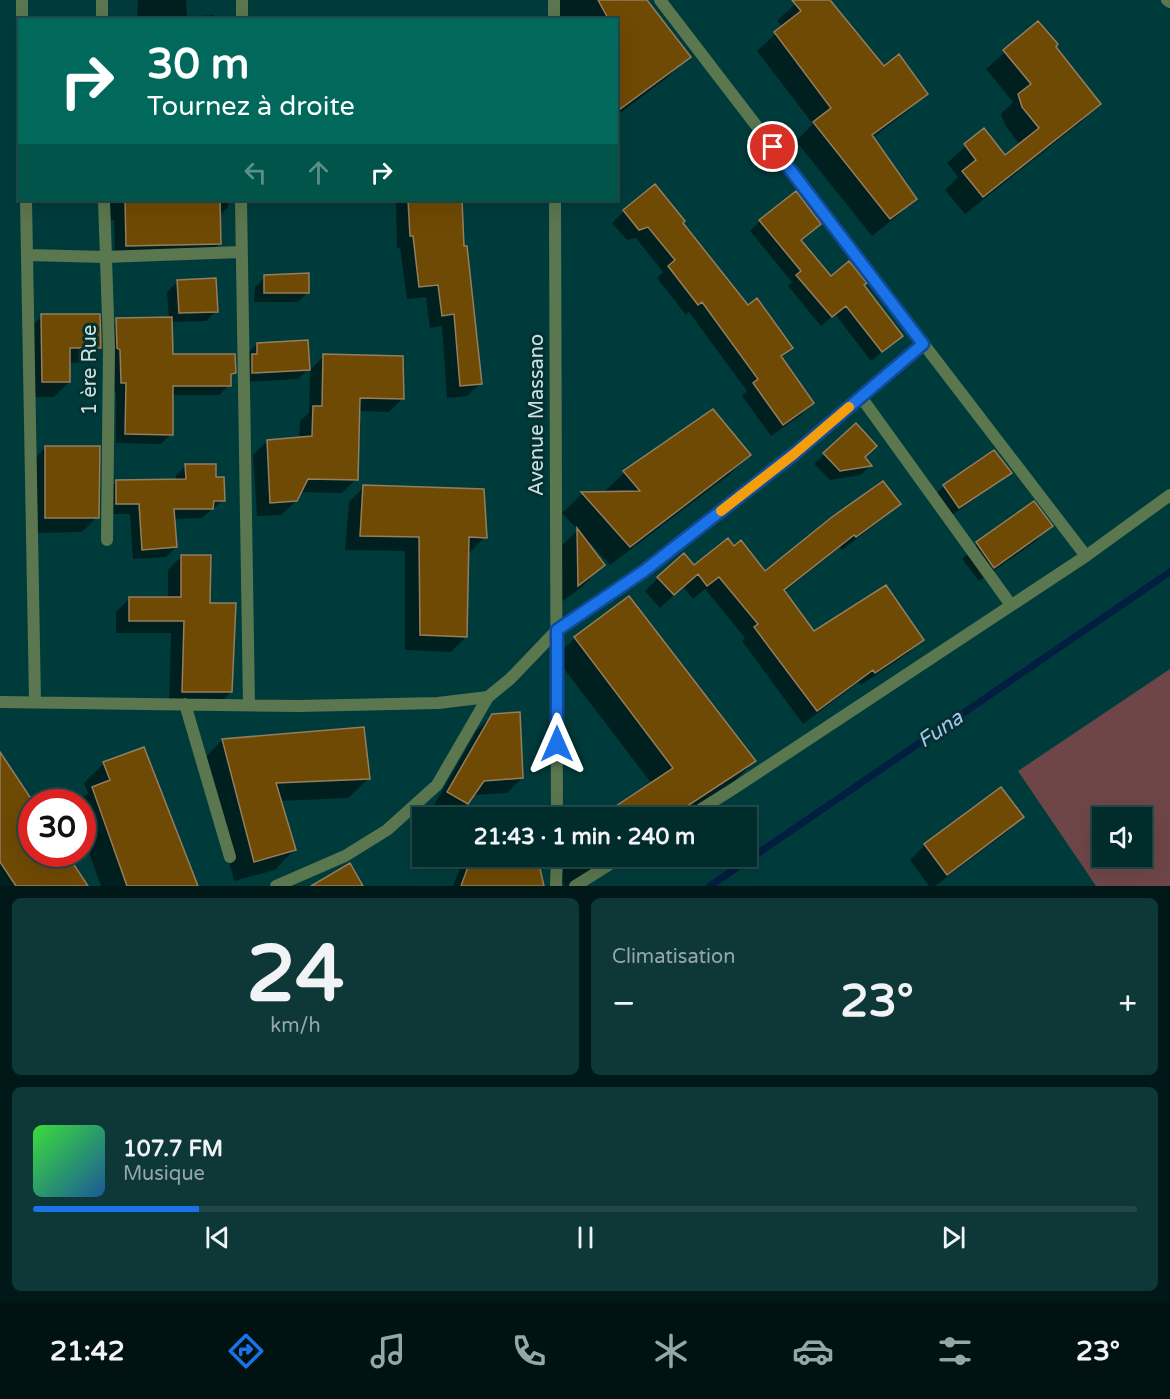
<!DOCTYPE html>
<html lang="fr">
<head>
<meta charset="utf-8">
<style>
  :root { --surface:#002c2c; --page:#0e3838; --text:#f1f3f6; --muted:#95a7a9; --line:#224848; --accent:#1a73e8 }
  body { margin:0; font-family:"Varela Round",sans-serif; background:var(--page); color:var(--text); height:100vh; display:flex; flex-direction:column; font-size:22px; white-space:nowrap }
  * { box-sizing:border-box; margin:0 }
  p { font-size:20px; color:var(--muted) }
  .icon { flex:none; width:33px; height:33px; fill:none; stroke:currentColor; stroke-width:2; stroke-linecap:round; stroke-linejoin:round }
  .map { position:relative; height:886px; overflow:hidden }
  .sheet { display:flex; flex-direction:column; gap:12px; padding:12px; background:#001818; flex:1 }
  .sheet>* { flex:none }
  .top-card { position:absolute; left:18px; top:18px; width:600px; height:183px; border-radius:0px; box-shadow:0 6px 24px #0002,0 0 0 2px var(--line); background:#00695c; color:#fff; overflow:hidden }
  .controls { position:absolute; left:1092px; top:807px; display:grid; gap:12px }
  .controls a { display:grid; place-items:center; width:60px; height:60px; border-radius:0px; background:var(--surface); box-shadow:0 6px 24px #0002,0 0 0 2px var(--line); font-size:30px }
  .speed { position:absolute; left:18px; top:789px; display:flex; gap:12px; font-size:30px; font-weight:700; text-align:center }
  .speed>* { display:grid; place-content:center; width:78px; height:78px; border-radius:50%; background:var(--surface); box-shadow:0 6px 24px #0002,0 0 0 2px var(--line); line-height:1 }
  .speed .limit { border:9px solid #d22; background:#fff; color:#111 }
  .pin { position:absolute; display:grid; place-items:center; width:51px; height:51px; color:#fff; margin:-26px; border:3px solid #fff; border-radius:50%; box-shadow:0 2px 6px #0007 }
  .me { position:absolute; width:66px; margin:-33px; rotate:0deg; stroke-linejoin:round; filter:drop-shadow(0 0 4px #0008) }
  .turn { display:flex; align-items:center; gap:21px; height:126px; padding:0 30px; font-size:27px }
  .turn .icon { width:78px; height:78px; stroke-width:2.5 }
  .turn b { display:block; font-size:42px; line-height:51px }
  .lanes { display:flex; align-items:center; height:57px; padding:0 30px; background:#0003; justify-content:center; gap:30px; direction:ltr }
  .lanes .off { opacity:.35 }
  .big { font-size:45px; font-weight:700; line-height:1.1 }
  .sheet .tile { flex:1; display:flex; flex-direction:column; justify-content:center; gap:9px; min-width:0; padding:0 21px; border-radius:9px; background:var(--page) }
  .sheet .dial { align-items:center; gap:0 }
  .dial b { font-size:78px; line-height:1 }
  .song { display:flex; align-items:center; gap:18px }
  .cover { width:72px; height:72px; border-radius:9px; background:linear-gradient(135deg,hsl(120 70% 55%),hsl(210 70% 35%)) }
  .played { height:6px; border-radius:3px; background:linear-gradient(90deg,var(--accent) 15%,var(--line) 15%) }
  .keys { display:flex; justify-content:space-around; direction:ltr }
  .heat { display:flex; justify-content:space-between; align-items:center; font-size:33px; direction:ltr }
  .sheet .tiles { flex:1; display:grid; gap:12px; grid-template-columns:1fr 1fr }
  .tile:last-child { grid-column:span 2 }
  .trip { position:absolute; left:412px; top:807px; width:345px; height:60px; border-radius:0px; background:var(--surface); box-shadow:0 6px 24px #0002,0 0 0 2px var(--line); font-weight:700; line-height:60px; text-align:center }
  .tabs { display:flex; height:96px; justify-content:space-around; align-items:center; background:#001212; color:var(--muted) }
  .tabs .icon { width:42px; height:42px }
  .tabs .active { color:var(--accent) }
  .tabs b { font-size:27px; color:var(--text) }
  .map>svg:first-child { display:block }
  .green { fill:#6f4648; fill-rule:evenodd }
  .shadow { fill:#0007 }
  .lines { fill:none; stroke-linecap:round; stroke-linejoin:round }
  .stream { stroke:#031e40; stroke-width:7 }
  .building { fill:#6f4a04; stroke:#957e5e; stroke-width:1.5 }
  .street { stroke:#5b774f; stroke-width:12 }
  .route-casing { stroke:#114b97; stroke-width:15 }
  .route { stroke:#1a73e8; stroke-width:10 }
  .slow { stroke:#f59e0b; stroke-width:10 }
  .labels { text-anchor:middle; stroke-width:6; stroke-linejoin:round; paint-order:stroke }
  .street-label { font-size:20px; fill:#c8e2e2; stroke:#062f2f }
  .water-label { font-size:21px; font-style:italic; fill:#a5c6f3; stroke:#062f2f }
</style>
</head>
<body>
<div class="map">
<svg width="1170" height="886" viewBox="0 0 1170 886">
  <rect width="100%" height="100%" fill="#003b3b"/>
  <!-- green -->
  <path class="green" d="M1170 669V886H1096L1018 771ZM1102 818H1142V856H1102Z"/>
  <!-- shadow -->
  <path class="shadow" d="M138 0H186L187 17 214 15 215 20H137Z
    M553 0H645L689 56 669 76 616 116V20L553 19Z
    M799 0H828L883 68 926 94 908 111 872 138 915 199 897 216 872 236 796 141 813 124 757 51 783 27 777 21Z
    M1038 23 1054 47 1099 104 1081 122 965 214 945 190 958 177 947 163 984 130 1005 157 1020 145 1005 125 1001 114 1013 102 986 69Z
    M107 200H228V207L219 216V244L208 255 115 257 114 220H107Z
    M396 200H460L462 248 480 384 467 396 447 398 442 326 430 328 426 297 407 299 400 248H397Z
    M624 211 681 223 748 307 791 348 781 358 812 403 801 415 771 436 742 396 747 391 689 312 686 315 657 278 663 272 636 238 627 240 612 223Z
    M760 221 800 241 831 278 901 336 871 361 835 314 821 326 788 286 792 282 750 231Z
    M265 277 308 292 298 302H254L255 287Z
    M177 282 216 311 206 321 171 322V356L234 373 229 377V385L219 395H172L171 434 161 444 116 443V392H112L107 330 117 320 169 318 167 292Z
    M42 316 99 347 84 362 69 363V382L54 397H27V331Z
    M257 344 308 369 298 379 243 382 247 354Z
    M324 356 403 398 389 412 358 411 356 479 342 493 300 492 296 501 281 515 257 516 253 455 267 441 299 439 300 421 309 413 310 370Z
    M712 411 749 455 730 474 610 565 589 542 587 544 603 565 584 585 559 604 558 549 578 530 562 513 582 494 603 493 624 473Z
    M856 425 864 457 870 466 861 475 830 480 814 464Z
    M45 448 97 517 82 532 31 533 30 463Z
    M186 465 214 479 223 500 202 518 174 519 176 547 166 557 133 559 130 514H106V491L117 481 176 480V475Z
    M1010 472 1000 482 949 517 934 496 944 486Z
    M364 487 485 537 470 552H467L466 637 451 652 405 650V551L345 550 349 502Z
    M1033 503 1051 526 1036 541 979 581 962 559 977 544Z
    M899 504 885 517 842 550 840 547 784 592 814 633 922 640 908 653 861 685 859 682 803 724 742 641 745 638 705 589 693 599 683 587 660 608 645 591 658 578 694 567 734 548 765 573Z
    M182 556 231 692 218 705H169L171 633H116V612L129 599H168V570Z
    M575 638 754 761 735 781 677 818H601L652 784 555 657Z
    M493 715 522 778 507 793 473 795 467 803 450 818 433 807 477 730Z
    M222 740 368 779 348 798 280 801 294 850 275 870 234 881 203 760Z
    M104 763 197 886H101L82 833V802H79L88 793 84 783Z
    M0 771 32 854H65L86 886H0Z
    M1001 789 1022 817 1007 832 935 886H929L910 860 925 845Z
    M465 856H515L543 886H453Z
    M558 856H615L569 886H565L556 869Z"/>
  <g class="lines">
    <!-- stream -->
    <path class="stream" d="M710 886 1170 572"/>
  </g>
  <!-- building -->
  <path class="building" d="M598 0H647L691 57 616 112V20H609Z
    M792 0H830L884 66 899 54 928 94 872 135 917 199 890 219 813 122 831 108 774 32 801 11Z
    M1038 21 1058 44 1056 47 1101 104 983 197 962 171 976 160 964 144 984 128 1005 155 1039 128 1022 107 1018 94 1031 84 1003 50Z
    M655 184 685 221 683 223 748 305 757 298 793 348 781 356 814 403 783 425 753 383 758 379 702 302 698 305 668 266 675 260 648 227 639 230 623 210Z
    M796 191 821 224 801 240 831 276 849 261 867 283 864 285 903 336 882 352 846 306 832 317 796 275 801 271 759 220Z
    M125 200H220L221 244 126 246Z
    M408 200H462L464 246H467L482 384 460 386 454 314 442 316 438 285 419 287 413 236H410Z
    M309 273V293H264V275Z
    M216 278 218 312 179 313 177 280Z
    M41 314H100L101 348H70V382H42Z
    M172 317 173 354H235L236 373 231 374V386H173V435L125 434 126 383H121L120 350 117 348 116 318Z
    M308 340 310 370 252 373V354H257V343Z
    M323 354 403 356 404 399 360 398 358 480 308 479 297 501 270 503 267 440 312 436 313 406H322Z
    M713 409 751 455 630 547 581 492 640 491 623 471Z
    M856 423 877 446 865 457 872 466 840 471 823 453Z
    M45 446H100L99 518H45Z
    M994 450 1012 473 959 508 943 485Z
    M185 464H216V477H224L225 501H214L213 509H174L177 547 142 550 139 504H116V480L186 479Z
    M883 481 901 504 856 537 854 535 784 590 814 631 886 585 924 640 875 673 873 670 817 711 754 627 758 624 719 577 707 586 698 574 674 595 657 577 684 553 694 565 728 538 734 546 741 540 765 571 832 517Z
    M363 485 484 489 487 538 469 537 467 637 420 635 419 537 360 536Z
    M1034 501 1053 526 994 568 976 542Z
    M577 528 605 565 578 586Z
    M181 555H211L210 603H236L232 692H182L184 621H129V597H181Z
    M629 596 756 761 669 818H598L673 768 574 637Z
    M520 712 523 778 484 781 468 804 447 792 492 714Z
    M364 727 370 779 276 783 296 850 254 862 222 739Z
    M144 747 198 886H127L92 787 110 780 103 762Z
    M0 752 32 800V854H67L88 886H16L0 862Z
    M1001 787 1024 817 947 875 924 844Z
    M472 856H519L539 864 544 886H461Z
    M350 863 363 886H311Z"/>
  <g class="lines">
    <!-- street -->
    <path class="street" d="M22 0V20
      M102 0V20
      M554 0V20
      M660 0 1086 556
      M1167 0 1170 2
      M242 20V0
      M26 200 35 701
      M104 200 109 347 107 540
      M241 200 249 704
      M555 200 557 818
      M27 255 105 257 241 252
      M861 397 1011 605
      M0 702 299 706 438 703 488 697 510 679 557 630 644 571 794 454 923 344
      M185 704 230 857
      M687 818 733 789 1086 556 1170 495
      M276 886 345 856 387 830 437 785 488 697
      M556 886 557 856
      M575 886 623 856"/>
  </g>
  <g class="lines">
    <!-- route casing -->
    <g class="route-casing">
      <path id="route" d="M557 744V630L644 571 794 454 923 344 773 147"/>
    </g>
    <!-- route -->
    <use href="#route" class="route"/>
    <!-- slow -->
    <path class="slow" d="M721 511 794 454 849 407"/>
  </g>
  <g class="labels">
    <!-- street labels -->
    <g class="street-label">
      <text transform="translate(89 370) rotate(-90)" y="7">1 ère Rue</text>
      <text transform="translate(536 415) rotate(-90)" y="7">Avenue Massano</text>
    </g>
    <!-- water labels -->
    <g class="water-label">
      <text transform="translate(940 729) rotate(-34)" y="7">Funa</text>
    </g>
  </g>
</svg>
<div class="controls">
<a><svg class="icon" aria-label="sound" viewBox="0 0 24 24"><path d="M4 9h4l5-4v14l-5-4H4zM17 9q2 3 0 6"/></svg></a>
</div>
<div class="speed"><div class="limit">30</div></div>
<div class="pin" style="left:773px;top:147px;background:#d93025"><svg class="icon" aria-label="arrive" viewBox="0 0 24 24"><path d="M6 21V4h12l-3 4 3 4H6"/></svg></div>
<svg class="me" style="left:557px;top:744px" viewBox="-20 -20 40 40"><path d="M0-17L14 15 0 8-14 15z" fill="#1a73e8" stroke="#fff" stroke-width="4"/></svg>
<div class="trip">21:43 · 1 min · 240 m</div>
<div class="top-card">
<div class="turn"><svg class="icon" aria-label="right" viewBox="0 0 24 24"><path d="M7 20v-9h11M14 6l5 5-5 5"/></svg><div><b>30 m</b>Tournez à droite</div></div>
<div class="lanes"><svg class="icon off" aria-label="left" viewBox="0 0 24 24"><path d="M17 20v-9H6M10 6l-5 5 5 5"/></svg><svg class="icon off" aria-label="ahead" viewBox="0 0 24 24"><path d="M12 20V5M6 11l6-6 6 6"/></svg><svg class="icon" aria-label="right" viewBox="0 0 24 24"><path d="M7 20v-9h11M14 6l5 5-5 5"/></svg></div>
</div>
</div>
<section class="sheet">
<div class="tiles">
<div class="tile dial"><b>24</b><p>km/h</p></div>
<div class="tile"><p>Climatisation</p>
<div class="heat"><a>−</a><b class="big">23°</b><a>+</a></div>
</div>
<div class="tile">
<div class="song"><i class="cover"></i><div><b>107.7 FM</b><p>Musique</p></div></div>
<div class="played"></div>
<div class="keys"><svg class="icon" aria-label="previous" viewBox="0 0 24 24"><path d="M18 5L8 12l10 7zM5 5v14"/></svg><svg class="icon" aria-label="pause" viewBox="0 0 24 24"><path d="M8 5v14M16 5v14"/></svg><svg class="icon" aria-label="next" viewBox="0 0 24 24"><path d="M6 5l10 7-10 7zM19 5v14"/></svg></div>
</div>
</div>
</section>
<nav class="tabs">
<b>21:42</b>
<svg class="icon active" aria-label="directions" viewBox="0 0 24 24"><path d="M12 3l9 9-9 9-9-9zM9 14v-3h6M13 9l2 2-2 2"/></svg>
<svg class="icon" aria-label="music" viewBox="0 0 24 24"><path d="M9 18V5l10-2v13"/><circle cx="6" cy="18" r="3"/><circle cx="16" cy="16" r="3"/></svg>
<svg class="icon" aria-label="phone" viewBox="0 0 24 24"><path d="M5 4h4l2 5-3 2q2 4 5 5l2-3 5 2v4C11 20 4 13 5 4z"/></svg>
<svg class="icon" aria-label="climate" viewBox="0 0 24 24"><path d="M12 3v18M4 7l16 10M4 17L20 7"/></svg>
<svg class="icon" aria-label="car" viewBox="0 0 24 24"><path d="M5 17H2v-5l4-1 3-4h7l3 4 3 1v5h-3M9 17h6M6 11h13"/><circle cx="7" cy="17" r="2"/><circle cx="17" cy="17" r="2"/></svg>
<svg class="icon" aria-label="filters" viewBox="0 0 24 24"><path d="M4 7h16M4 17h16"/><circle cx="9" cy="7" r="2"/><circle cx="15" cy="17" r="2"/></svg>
<b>23°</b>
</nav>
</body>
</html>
